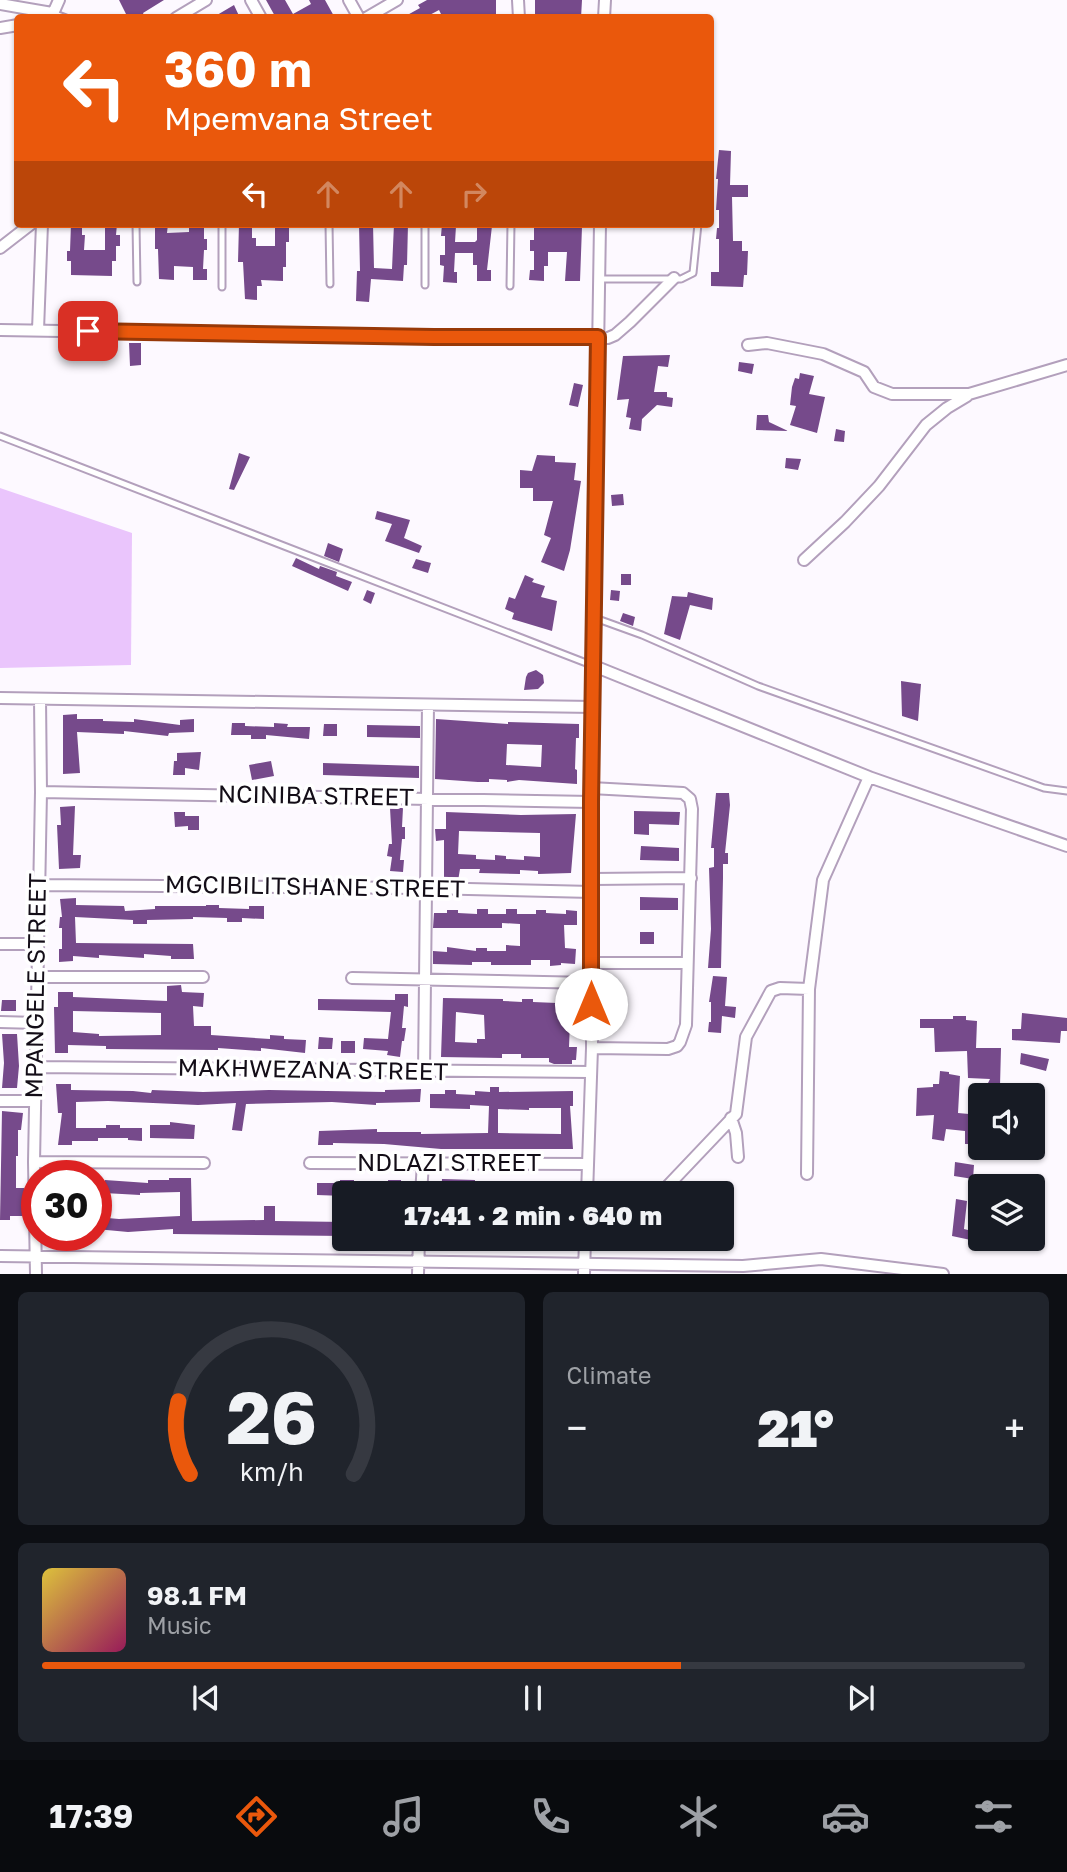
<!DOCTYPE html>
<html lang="en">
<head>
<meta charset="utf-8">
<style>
  :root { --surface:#171b24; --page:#20242c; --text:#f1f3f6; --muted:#9ea1a6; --line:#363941; --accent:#ea580c }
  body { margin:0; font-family:"Golos Text",sans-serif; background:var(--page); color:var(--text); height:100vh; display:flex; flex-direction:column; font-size:26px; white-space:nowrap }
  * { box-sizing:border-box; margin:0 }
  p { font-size:23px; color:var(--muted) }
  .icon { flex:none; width:38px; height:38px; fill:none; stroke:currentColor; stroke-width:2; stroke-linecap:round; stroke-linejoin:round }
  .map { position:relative; height:1274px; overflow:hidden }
  .sheet { display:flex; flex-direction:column; gap:18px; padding:18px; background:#0d0f14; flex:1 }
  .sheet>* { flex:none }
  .banner { position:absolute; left:14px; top:14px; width:700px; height:214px; border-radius:7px; box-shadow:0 2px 5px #0004; background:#ea580c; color:#fff; overflow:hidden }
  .buttons { position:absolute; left:968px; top:1083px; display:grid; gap:14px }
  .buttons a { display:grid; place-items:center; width:77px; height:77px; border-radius:7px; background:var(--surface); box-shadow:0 2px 5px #0004; font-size:35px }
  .speed { position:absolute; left:21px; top:1160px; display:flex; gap:14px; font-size:35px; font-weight:700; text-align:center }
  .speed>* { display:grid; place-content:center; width:91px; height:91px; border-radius:50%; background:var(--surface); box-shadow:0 2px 5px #0004; line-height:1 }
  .speed .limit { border:10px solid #d22; background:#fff; color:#111 }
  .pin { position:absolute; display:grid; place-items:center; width:60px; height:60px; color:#fff; margin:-30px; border-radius:14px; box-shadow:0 4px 10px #0006 }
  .me { position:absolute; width:77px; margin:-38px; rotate:0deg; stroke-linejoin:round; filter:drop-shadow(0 0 5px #0008) }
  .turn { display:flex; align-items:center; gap:24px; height:147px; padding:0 35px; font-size:32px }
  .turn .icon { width:91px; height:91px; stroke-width:2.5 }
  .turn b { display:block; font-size:49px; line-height:60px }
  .lanes { display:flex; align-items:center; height:66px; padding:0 35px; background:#0003; justify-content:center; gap:35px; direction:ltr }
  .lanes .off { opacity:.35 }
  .big { font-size:52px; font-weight:800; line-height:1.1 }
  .sheet .widget { flex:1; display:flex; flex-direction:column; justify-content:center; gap:10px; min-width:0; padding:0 24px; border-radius:10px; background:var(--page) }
  .sheet .dial { align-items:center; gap:0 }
  .dial svg { height:182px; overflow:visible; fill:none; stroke:var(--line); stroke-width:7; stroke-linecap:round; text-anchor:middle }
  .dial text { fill:var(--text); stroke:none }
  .song { display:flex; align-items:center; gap:21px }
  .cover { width:84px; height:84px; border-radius:10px; background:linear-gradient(135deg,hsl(50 70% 55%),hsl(330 70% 35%)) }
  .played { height:7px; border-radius:4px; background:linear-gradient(90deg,var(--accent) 65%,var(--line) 65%) }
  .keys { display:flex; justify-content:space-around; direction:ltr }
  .heat { display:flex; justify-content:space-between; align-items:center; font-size:38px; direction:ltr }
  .sheet .tiles { flex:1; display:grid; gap:18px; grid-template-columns:1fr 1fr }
  .widget:last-child { grid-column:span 2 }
  .trip { position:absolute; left:332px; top:1181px; width:402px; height:70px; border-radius:7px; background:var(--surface); box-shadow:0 2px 5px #0004; font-weight:800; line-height:70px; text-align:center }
  .tabs { display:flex; height:112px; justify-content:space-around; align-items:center; background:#090b0e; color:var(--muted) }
  .tabs .icon { width:49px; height:49px }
  .tabs .selected { color:var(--accent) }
  .tabs b { font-size:32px; color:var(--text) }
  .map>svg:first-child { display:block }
  .green { fill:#eac5fc }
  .building { fill:#764a8b; fill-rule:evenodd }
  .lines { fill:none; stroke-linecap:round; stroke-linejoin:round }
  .lane-casing { stroke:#b3a0bc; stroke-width:9 }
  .street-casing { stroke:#b3a0bc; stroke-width:14 }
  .lane { stroke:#fff; stroke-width:5 }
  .street { stroke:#fff; stroke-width:10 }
  .route-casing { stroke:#983908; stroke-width:18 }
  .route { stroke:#ea580c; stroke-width:12 }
  .labels { text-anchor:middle; stroke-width:7; stroke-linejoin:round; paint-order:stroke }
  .street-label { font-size:24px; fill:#130d17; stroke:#fff }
</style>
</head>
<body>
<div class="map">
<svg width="1067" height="1274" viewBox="0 0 1067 1274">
  <rect width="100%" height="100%" fill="#fdf9ff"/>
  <!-- green -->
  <path class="green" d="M0 488 132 533 131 665 0 668Z"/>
  <!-- building -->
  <path class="building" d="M119 0H164L143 13 145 18H128Z
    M266 0H285L293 14 311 4 309 0H325L335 18H276Z
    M427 0H496V18H443L439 10 424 18H402L420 8 418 5Z
    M535 0H582L581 18H535Z
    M234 5 240 18H212Z
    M719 150 731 151 730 185H748V197H732L733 241H742V251H748L747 275H744L743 287 711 286V272H719V239H716L717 228H719V210H716L718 179H716Z
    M71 224H82V235H85L84 250H105V224H117L116 235H120V246H116V261H112V276L71 275V261H67V251H70Z
    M155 224H168L167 233 189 232V224H204V239H207V250H204L203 269H207V280H193V267L174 266V280L159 279 158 249H155Z
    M239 224H252V238H256V246H275V224H289V242H286V267H283V281L261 280 262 286H257V300L245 299 243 262H238Z
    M359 224H373L374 268 392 269 394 224H408L407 265H404L403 281 371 279 369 302 356 301 357 271H360Z
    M442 224H453V226H456L455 242H475L477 240V226H492L487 270H491V281H477V265H473V253H455L454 272H457V283L443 282 444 266 440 265V255H445V236H441Z
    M566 224H580V227H582L580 281H565L567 252H548V266H544V281L529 280 530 270H534V251H530V240H534V226H566Z
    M129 343H141V365L130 366Z
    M670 355 668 367 658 366 654 392H667V397L673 398 672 407 657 405 642 419 641 431 629 429 631 418 626 417 629 399 617 400 623 356Z
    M739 362 754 364 752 374 738 371Z
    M800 373 814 376 809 394 825 397 817 433 790 425 796 406 790 405 792 387 795 378 799 379Z
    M574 383 583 385 578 407 569 405Z
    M757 415H768L769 422 788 431 756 430Z
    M836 429 845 431 844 442 834 441Z
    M239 453 250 457 234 490 229 489Z
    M537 455 555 456V462L576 463 574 480 581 481 570 550 564 571 541 562 551 538 544 535 553 501H533V488H520V470L532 471Z
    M786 458 801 459 798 470 785 468Z
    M623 494 624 505 612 506 611 495Z
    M377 511 410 520 404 538 422 546 419 553 385 541 392 524 375 519Z
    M328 543 343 549 339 562 324 556Z
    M296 558 319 569 320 566 337 572 336 576 352 582 348 591 292 566Z
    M416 559 431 563 428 573 412 568Z
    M621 574H631V585H621Z
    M525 575 534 579 532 582 545 586 541 597 557 601 552 631 512 619 514 613 505 609 509 597 515 599Z
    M367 590 375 593 371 604 363 600Z
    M611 590 620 591 619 601 610 600Z
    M688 592 713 598 712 610 690 605 680 640 664 634 672 596 687 597Z
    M623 613 635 617 633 626 620 621Z
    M536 670 543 675 544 683 538 689 524 690 526 677 528 673Z
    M901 681 921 684 918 721 902 716Z
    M77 714V719H103V721L134 722V719L180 725V720L194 719V732L169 733 168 736 124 731V734L77 732 80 773 63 774V715Z
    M436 719 508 724V722L579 724V738H576L575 769 577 770V784L519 780 507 782V780L489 779V782H478L435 779ZM507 744 542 745 541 767 506 765Z
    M232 723H245V726L274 727V723L288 724 287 727H310L309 739 266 735V739H251V735H231Z
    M324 724H337V736H323Z
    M367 725 420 726V738L367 737Z
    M201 752 199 770 185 768V775H173L174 761H177V753Z
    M271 761 274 776 252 780 249 765Z
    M323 763 419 766V778L323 775Z
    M716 793H729L730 805 725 853H728V864H723V878L721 968H708L711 929 709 868 714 867V848H711Z
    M75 806 73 855H81L80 868 59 869 57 825H61L60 807Z
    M390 808H403L402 827H405V839H402L400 860H404L403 872 390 871 392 857 387 856 389 844H392Z
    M634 811 680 812 679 825 649 824V835L634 834Z
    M174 812H185V816H199V830H188V826L175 827Z
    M446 812 521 815 576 814 571 873 538 874V871L520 870V874L479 873 480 869H460L458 881H444V840L436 841 435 829H446ZM459 831 540 833V857L524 856V860L506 859V856L495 855V860L476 859V855L458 854Z
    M641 846 679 848V861L640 860Z
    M640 897 678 898V910H640Z
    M76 898V905L124 906 125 911 155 909V906H206V905H219V908L249 909V906H264V919L242 918V922H227V918L193 917V919L147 920V924H133V920L75 917 76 943 193 944 194 959H171V956L144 954V958L99 955V958L73 956V961L59 962V949H62V928H59L60 917H62L60 899Z
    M477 909H488V914H506V909H517V914H536V910H546V913L566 914V910L577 911V925H564L565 948 576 949 575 964 561 963V965L550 966V960H531V965H491V962H472V965L433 964V951L447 952V947L476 951V948H487V951H506V945L520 946V924L502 923V928H433L434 913H447V910H458V913L477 914Z
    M640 932H654V944H640Z
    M713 976 727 977 725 1006 736 1007 735 1018 722 1016 721 1033 708 1032 709 1022H711V1002H709Z
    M181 985 182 992 204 993 203 1007 193 1006 194 1026H211V1035L270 1039V1035L284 1036V1039L306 1040 305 1053 261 1048V1051L218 1048V1050L106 1049V1046L68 1045V1053H55L54 1007H58V992H73V997L167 1001V986ZM73 1011 161 1013V1035L99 1036V1034L73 1032Z
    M395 994H408V1007L404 1006 402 1028H406L404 1041H402L400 1057 387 1055 388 1051 363 1049 364 1038 388 1039 391 1012 318 1010V999L395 1000Z
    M558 996 571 997 569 1047H577L576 1060H572V1064H554L549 1062V1058H521V1054H502V1058L441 1057 443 998 503 999V1001L522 1002V999H533V1002L557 1003ZM456 1012 484 1015 485 1039H477V1043L455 1042Z
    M2 1000H16V1011H1Z
    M1022 1013 1067 1018V1031H1061L1060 1043 1012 1040V1029H1021Z
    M953 1016H966V1020L977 1021 976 1048H1001L1000 1086 987 1085 990 1079 968 1078 967 1051 935 1052 934 1028H920V1019H953Z
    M2 1034H17L19 1066 17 1088H2L4 1063Z
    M319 1037 333 1038 332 1049H318Z
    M341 1041H355V1053H341Z
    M1021 1053 1049 1059 1046 1071 1020 1064Z
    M940 1071 949 1072V1074L960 1076 958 1113 980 1115V1144H965V1131L946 1129 944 1141 932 1139 934 1115 916 1116 917 1088 933 1087V1084H939Z
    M56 1084H71V1090L133 1091 151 1093 152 1090 203 1092 269 1090 385 1092V1090L421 1089 420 1102 376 1103V1105L332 1102 246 1104 242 1131 232 1130 236 1103 198 1105 108 1101 76 1102V1128H106V1125H120V1128H142V1141L128 1140V1138H98V1141H72V1145H58L62 1113H58Z
    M490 1087H499V1092L573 1091V1106H570L573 1149H441L384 1144 333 1143V1145H318L319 1131 377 1129V1132H421V1134L488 1133 489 1106 470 1105V1109L430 1108V1094H445V1090H456V1094L475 1095V1091L490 1092ZM529 1108H561V1134L498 1133V1109L529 1110Z
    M2 1111 23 1113 21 1130H18V1156H16V1188H24V1212H22V1216H10V1220H0Z
    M170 1122 195 1125 194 1139 150 1138V1125H170Z
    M955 1162 974 1165 973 1179 954 1176Z
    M169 1178H191L192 1221 264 1220V1206H275V1221L345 1222V1236L173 1234V1229L128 1232 96 1229V1217L119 1219 180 1216V1192L140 1193V1195L104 1193 105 1180 148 1183V1180H169Z
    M442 1179 475 1180 474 1194H441Z
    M340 1180H354V1193H345V1196L317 1195V1183H340Z
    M388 1180H401L402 1192H389Z
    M566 1181 567 1194H548V1182Z
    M956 1199 967 1201 964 1229 980 1233V1242L952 1236Z"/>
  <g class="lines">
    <!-- lane casing -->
    <g class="lane-casing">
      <path id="lane" d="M53 13 66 18
        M136 224 137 282
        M329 224 330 284
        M425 224V285
        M599 279H681L693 273 698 224
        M510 286 511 224
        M222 287V224
        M0 436 594 666
        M595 618 642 635 758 686 1044 788 1067 791"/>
    </g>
    <!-- street casing -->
    <g class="street-casing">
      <path id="street" d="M251 0 261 18
        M349 0 359 18
        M518 0 519 18
        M0 4 52 13
        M51 18 59 0
        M176 18 206 0
        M366 18 397 0
        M604 18 605 0
        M0 28 18 25
        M0 248 31 224
        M0 330 434 337H598
        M38 330 42 224
        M608 338 615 335 630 322 674 278
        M748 345 767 343 823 354 864 372 874 387 892 394H969L1067 365
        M804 560 845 522 879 486 926 425 947 408 967 396
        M594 666 869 777 1067 846
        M0 698 594 707
        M591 788 683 793 690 799 692 809 686 1025 680 1042 677 1046 668 1049 592 1048
        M41 792 591 802
        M593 879 691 878
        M38 885 427 888 592 892
        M0 944H37
        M592 963H687
        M36 977H203
        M352 978 591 983
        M0 1022 37 1023
        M37 1067 590 1072
        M424 1072 428 705
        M0 1101H34
        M731 1118 736 1133 738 1157
        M34 1162 204 1163
        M310 1163 588 1164
        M807 1174 809 989 823 880 869 777
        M421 1194 423 1163
        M587 1194 592 1048 591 802 600 224
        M660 1194 736 1114 746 1037 771 991 780 988 809 989
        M0 1256 743 1266 821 1259 943 1274
        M36 1274 34 1162 41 792 40 699
        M418 1274 419 1239
        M584 1274 585 1239"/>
    </g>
    <!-- lane -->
    <use href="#lane" class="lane"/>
    <!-- street -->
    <use href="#street" class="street"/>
  </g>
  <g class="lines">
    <!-- route casing -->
    <g class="route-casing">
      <path id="route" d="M88 331 434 337H598L591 802V1004"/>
    </g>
    <!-- route -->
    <use href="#route" class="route"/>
  </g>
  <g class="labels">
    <!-- street labels -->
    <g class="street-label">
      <text transform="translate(316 796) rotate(1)" y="8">NCINIBA STREET</text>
      <text transform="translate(315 887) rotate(1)" y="8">MGCIBILITSHANE STREET</text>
      <text transform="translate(36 986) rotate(-89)" y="8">MPANGELE STREET</text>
      <text transform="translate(313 1070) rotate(1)" y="8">MAKHWEZANA STREET</text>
      <text x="449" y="1171">NDLAZI STREET</text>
    </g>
  </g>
</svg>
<div class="buttons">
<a><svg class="icon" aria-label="sound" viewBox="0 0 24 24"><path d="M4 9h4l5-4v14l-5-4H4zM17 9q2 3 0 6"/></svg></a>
<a><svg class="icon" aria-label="layers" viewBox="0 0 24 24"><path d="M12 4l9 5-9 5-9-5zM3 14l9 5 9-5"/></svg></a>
</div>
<div class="speed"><div class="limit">30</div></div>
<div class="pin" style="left:88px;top:331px;background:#d93025"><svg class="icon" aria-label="arrive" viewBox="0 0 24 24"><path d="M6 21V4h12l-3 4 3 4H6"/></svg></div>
<svg class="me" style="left:591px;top:1004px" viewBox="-20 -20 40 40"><circle r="19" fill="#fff"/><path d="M0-13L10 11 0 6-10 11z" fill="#ea580c"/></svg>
<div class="trip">17:41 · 2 min · 640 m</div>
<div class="banner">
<div class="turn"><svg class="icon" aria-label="left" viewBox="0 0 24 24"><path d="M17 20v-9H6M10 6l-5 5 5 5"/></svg><div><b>360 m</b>Mpemvana Street</div></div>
<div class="lanes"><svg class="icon" aria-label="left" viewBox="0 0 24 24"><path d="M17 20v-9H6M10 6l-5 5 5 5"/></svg><svg class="icon off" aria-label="ahead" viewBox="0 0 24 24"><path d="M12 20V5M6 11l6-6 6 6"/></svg><svg class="icon off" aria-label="ahead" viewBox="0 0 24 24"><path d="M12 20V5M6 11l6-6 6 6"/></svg><svg class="icon off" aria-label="right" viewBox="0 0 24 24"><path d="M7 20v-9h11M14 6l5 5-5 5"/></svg></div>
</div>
</div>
<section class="sheet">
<div class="tiles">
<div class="widget dial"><svg viewBox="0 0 100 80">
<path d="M14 69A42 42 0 1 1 86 69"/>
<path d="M14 69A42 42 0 0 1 9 37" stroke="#ea580c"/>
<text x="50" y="56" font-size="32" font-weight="700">26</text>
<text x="50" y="72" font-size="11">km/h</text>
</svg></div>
<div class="widget"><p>Climate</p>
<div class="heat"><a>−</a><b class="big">21°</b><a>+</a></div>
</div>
<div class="widget">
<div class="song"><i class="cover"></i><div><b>98.1 FM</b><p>Music</p></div></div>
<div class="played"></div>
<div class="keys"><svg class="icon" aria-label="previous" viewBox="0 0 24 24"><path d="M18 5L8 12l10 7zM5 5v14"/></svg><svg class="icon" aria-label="pause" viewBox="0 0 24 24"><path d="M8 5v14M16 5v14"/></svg><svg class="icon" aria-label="next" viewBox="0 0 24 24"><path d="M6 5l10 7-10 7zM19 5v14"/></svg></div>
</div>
</div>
</section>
<nav class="tabs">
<b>17:39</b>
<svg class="icon selected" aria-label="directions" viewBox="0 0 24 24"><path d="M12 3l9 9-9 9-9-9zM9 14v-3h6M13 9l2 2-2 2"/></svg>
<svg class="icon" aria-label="music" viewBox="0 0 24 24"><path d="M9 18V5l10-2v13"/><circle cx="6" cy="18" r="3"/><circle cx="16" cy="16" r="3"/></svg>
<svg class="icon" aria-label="phone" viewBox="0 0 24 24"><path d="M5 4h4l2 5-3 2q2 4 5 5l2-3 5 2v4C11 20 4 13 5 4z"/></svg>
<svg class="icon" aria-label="climate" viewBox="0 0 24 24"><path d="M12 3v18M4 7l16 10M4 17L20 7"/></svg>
<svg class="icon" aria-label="car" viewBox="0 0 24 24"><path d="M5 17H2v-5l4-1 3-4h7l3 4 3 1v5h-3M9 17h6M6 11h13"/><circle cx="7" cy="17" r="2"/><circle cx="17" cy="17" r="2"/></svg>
<svg class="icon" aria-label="filters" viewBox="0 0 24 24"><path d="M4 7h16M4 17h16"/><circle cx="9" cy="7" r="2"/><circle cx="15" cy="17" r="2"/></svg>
</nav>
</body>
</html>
